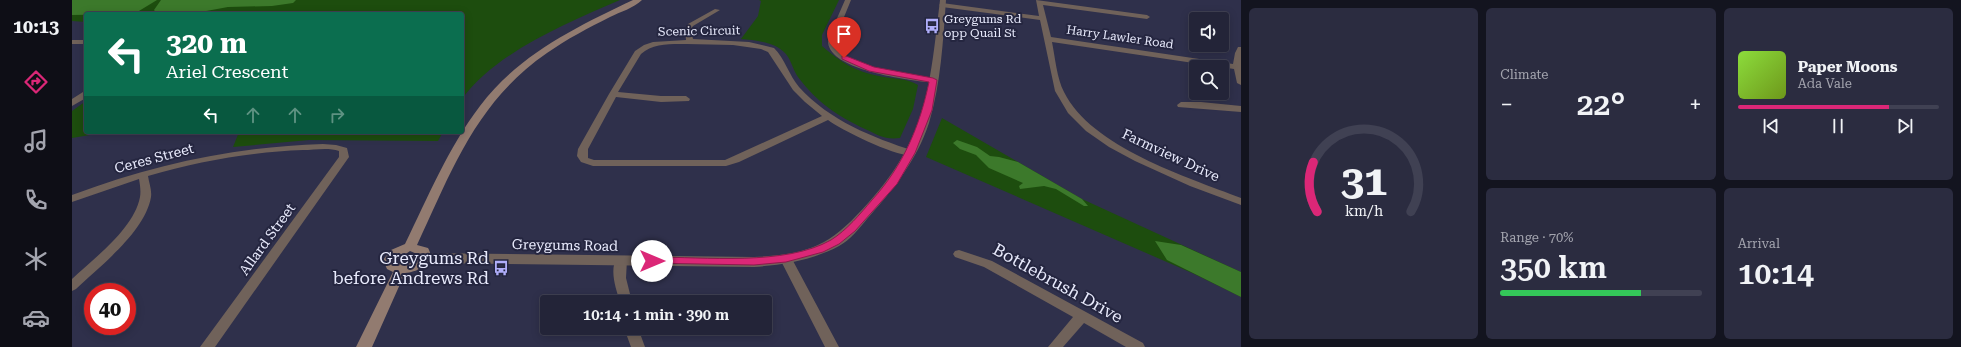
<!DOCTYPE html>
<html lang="en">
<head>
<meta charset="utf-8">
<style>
  :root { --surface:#232438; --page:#2b2c40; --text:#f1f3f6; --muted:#a3a4ae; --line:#404153; --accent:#db2777 }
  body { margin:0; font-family:"Roboto Serif",serif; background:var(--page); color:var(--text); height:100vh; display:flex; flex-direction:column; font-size:15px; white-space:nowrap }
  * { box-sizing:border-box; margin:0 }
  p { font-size:13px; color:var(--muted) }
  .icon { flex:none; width:22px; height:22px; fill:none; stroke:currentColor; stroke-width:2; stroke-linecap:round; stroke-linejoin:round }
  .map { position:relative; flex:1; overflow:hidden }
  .sheet { display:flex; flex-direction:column; gap:8px; padding:8px; background:#13141f; width:720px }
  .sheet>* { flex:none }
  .banner { position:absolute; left:12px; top:12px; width:380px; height:122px; border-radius:4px; box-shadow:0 2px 10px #0003,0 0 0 1px var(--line); background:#0b6e4f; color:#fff; overflow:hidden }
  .tools { position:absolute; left:1117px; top:12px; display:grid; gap:8px }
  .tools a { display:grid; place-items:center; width:40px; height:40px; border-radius:4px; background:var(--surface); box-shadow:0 2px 10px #0003,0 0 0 1px var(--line); font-size:20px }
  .speed { position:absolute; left:12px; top:283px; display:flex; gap:8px; font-size:20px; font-weight:700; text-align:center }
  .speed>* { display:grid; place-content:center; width:52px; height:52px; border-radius:50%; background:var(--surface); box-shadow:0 2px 10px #0003,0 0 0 1px var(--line); line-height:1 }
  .speed .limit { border:6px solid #d22; background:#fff; color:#111 }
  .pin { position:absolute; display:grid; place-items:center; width:34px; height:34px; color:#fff; margin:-41px -17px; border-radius:50% 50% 50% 0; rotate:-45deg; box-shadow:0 0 4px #0007 }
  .pin .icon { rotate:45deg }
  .me { position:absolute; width:44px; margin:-22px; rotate:90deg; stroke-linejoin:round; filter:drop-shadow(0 0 3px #0008) }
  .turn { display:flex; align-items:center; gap:14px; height:84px; padding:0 16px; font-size:18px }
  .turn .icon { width:52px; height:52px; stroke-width:2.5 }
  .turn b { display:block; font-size:28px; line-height:34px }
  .lanes { display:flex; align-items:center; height:38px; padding:0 16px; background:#0003; justify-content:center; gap:20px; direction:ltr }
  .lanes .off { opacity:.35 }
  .big { font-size:30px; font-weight:600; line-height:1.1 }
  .sheet .widget { flex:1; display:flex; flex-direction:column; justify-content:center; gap:6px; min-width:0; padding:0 14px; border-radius:6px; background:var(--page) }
  .sheet .dial { align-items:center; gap:0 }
  .dial svg { height:104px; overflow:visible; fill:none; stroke:var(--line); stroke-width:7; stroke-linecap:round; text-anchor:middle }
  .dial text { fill:var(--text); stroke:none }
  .song { display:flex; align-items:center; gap:12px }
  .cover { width:48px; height:48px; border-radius:6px; background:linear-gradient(135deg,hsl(90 70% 55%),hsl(80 70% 35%)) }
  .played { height:4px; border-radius:2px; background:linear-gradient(90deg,var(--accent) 75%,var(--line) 75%) }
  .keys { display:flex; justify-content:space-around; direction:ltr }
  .heat { display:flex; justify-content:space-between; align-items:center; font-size:22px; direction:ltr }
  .charge { height:6px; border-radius:3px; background:linear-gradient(90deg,#34c759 70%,var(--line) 0) }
  .sheet .tiles { flex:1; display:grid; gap:8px; grid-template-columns:repeat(3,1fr) }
  .widget:first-child { grid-row:span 2 }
  .trip { position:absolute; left:468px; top:295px; width:232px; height:40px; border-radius:4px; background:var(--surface); box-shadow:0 2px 10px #0003,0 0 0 1px var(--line); font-weight:600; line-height:40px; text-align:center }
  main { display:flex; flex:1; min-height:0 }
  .menu { display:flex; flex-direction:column; width:72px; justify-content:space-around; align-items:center; background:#0e0e16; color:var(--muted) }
  .menu .icon { width:28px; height:28px }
  .menu .on { color:var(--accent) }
  .menu b { font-size:18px; color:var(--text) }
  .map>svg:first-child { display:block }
  .green { fill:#1d4d0e }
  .forest { fill:#3c792b }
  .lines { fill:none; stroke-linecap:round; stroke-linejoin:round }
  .minor { fill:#70625a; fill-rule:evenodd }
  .tertiary { fill:#70625a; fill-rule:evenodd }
  .secondary { fill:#927b70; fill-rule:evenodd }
  .route { fill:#db2777; stroke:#8e194d }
  .labels { text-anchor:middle; stroke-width:4; stroke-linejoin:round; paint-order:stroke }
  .far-poi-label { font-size:12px; fill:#e8eafc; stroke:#252640; text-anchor:start }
  .far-street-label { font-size:12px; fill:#e8eafc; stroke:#252640 }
  .street-label { font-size:14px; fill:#e8eafc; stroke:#252640 }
  .near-poi-label { font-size:17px; fill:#e8eafc; stroke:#252640; text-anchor:end }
  .near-street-label { font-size:17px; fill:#e8eafc; stroke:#252640 }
</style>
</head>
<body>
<main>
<nav class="menu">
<b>10:13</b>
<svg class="icon on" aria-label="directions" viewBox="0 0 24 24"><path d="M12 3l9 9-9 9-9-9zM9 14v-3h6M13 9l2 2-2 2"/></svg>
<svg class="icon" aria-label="music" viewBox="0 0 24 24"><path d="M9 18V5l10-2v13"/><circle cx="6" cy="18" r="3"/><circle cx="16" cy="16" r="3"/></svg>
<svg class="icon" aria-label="phone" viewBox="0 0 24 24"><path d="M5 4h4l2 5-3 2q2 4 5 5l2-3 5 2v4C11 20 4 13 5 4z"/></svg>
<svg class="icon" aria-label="climate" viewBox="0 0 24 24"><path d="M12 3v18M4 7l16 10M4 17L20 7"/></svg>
<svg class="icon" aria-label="car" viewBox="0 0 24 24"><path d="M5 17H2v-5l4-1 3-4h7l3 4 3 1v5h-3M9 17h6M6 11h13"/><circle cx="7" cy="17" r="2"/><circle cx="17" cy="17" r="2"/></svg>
</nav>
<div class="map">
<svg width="1169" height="347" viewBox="0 0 1169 347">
  <rect width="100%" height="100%" fill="#2f304b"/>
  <!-- green -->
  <path class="green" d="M0 0H548C495 23 424 52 390 99V14H14V22L0 21Z
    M687 0H767L750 35V46C769 62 782 71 807 76 820 79 835 78 846 85L841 109 828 138C813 140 806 135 793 129 764 115 746 103 726 77 721 70 719 59 713 53 703 42 683 40 669 39L686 16 689 1Z
    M14 101V132H36L0 138V111Z
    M870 118 1010 199 1169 272V297L1120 273 854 157Z
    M167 132H371L366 141 237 140 161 147Z"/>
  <!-- forest -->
  <path class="forest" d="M0 0H85L62 14 0 15Z
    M89 0H224L221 3 200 6 156 7 118 14H85L82 10Z
    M885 140 905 147 918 156 927 157 946 162 1010 199 1016 206H1012L984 189 972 186 948 189 947 186 951 183 917 168 904 155 888 149 881 143Z
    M1083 241 1109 245 1169 272V297L1095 260Z"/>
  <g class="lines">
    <!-- minor -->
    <path class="minor" d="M773 0H779L763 39C761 67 841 75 861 78H864V82C856 83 847 81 839 80 820 77 753 67 756 39Z
      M964 0 1075 15 1078 17 1075 19 971 5 979 37 1161 64 1163 53 1166 47H1169V85L1165 83 1162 69 980 42C983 57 985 79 992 92 1019 147 1115 177 1169 198V205L1118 186 1063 161 1037 147 1014 131 996 113 983 91 968 20 870 7 867 5 870 3 967 16Z
      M643 9 648 10 621 26 619 29 621 39 677 42 702 48C713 59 717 75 727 87 758 121 800 137 842 151L844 153 842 155C828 159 769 130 756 120L667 162 654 166H521L509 162 505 156 506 149 537 94 563 51 572 45 581 42 614 40 613 29 616 24ZM615 44 661 45 689 49 696 52 721 90 733 102 750 116 653 160H522L516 158V149L544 97 589 102 617 101 618 99 614 96H589L546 92 569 54C581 43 599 44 615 44Z
      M0 40H14V44H0Z
      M11 92H14V98L0 106V99Z
      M1109 102H1129L1169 106V112L1106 107 1105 105Z
      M251 144 264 145 275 148 277 157 143 347H128L267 157V151C256 147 242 150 231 150 178 152 127 161 76 176 77 183 80 190 79 197 73 232 28 266 4 289L0 291V279C22 258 62 229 68 197 69 191 68 185 67 179L0 202V195C84 164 161 147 251 144Z
      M887 250 920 261 1071 343 1073 347H1054L1012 323 991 347H976L1001 317 912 267 883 257 881 254 883 251Z
      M714 255 718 256 720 259 767 347H753L708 259 710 256Z
      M549 256 553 257 555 260 554 278 560 302H548C544 289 537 270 545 257Z
      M552 328H566L573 347H559Z"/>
    <!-- tertiary -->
    <path class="tertiary" d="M868 0H874C871 41 869 83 857 123 845 160 820 191 795 219 787 229 778 240 767 246 741 260 711 265 682 267L352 263 347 261 346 258 347 255 352 253 682 257C740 254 759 245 797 202 856 137 858 83 868 0Z"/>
    <!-- secondary -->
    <path class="secondary" d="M561 0H570C562 8 548 12 538 17 516 28 495 39 475 53 404 102 380 170 345 245L356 248C365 263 346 272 333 273L300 347H284L321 272 315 269 311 260 319 250 333 244C356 197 376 148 408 106 446 55 506 26 561 0ZM338 251 345 254 344 259C339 264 333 265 326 263L325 260Z"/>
  </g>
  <!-- route -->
  <path class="route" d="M770 56H774L802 67 861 78 865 80 860 110 843 153 825 184 783 231 767 244 751 252 714 262 682 265 576 263 575 261 576 258 580 257C633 257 713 266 759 240 775 230 788 214 800 200 831 166 848 126 857 82L797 71 770 59Z"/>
  <!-- icons -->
  <defs>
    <g id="bus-bare" transform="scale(1.2)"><path d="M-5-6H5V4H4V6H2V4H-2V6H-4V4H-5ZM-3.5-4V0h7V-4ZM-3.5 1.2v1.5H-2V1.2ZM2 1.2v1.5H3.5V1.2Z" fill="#b0aefa" stroke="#252640" stroke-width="2.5" paint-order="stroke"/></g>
  </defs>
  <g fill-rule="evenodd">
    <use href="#bus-bare" x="860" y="26"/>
    <use href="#bus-bare" x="429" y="268"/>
  </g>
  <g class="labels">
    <!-- far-poi labels -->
    <g class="far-poi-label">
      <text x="872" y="23">Greygums Rd<tspan x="872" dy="14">opp Quail St</tspan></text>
    </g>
    <!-- far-street labels -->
    <g class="far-street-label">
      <text transform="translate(627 31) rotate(-1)" y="4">Scenic Circuit</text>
      <text transform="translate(1048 37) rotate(8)" y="4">Harry Lawler Road</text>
    </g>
    <!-- street labels -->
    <g class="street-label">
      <text transform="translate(1099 155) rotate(25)" y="5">Farmview Drive</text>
      <text transform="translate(82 158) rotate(-15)" y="5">Ceres Street</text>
      <text transform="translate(195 239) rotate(-54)" y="5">Allard Street</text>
      <text transform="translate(493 245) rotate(1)" y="5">Greygums Road</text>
    </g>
    <!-- near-poi labels -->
    <g class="near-poi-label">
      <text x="417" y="264">Greygums Rd<tspan x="417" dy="20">before Andrews Rd</tspan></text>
    </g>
    <!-- near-street labels -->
    <g class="near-street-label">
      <text transform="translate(986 283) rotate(29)" y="6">Bottlebrush Drive</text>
    </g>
  </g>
</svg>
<div class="tools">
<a><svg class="icon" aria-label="sound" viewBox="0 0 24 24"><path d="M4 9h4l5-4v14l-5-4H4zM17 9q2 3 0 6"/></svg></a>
<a><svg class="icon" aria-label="search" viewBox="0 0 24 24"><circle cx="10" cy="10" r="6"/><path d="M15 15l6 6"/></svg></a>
</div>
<div class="speed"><div class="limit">40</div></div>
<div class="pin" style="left:772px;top:58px;background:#d93025"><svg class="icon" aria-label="arrive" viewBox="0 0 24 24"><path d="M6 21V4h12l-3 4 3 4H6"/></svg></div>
<svg class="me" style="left:580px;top:261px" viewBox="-20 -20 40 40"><circle r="19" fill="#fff"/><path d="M0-13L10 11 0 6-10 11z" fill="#db2777"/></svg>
<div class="trip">10:14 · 1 min · 390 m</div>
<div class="banner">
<div class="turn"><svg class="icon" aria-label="left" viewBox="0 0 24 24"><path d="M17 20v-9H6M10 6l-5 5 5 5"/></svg><div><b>320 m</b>Ariel Crescent</div></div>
<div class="lanes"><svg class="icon" aria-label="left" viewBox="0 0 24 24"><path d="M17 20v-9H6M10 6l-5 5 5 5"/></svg><svg class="icon off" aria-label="ahead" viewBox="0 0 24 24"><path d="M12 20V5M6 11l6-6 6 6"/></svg><svg class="icon off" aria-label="ahead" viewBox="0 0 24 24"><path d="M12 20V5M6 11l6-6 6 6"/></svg><svg class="icon off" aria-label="right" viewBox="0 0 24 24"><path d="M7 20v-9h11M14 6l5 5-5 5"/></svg></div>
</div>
</div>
<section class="sheet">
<div class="tiles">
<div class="widget dial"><svg viewBox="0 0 100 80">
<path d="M14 69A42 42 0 1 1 86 69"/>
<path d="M14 69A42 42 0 0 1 11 31" stroke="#db2777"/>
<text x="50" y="56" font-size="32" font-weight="700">31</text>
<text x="50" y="72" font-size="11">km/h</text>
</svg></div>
<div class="widget"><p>Climate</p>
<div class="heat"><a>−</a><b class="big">22°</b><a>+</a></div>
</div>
<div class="widget">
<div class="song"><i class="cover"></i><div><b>Paper Moons</b><p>Ada Vale</p></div></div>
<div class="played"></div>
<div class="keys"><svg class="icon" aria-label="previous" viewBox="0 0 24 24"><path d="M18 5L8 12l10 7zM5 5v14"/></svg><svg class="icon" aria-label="pause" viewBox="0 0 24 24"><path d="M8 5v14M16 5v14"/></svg><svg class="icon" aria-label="next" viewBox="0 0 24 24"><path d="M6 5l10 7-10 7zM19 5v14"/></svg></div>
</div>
<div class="widget"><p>Range · 70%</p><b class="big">350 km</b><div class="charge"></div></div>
<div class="widget"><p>Arrival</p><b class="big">10:14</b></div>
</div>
</section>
</main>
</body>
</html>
